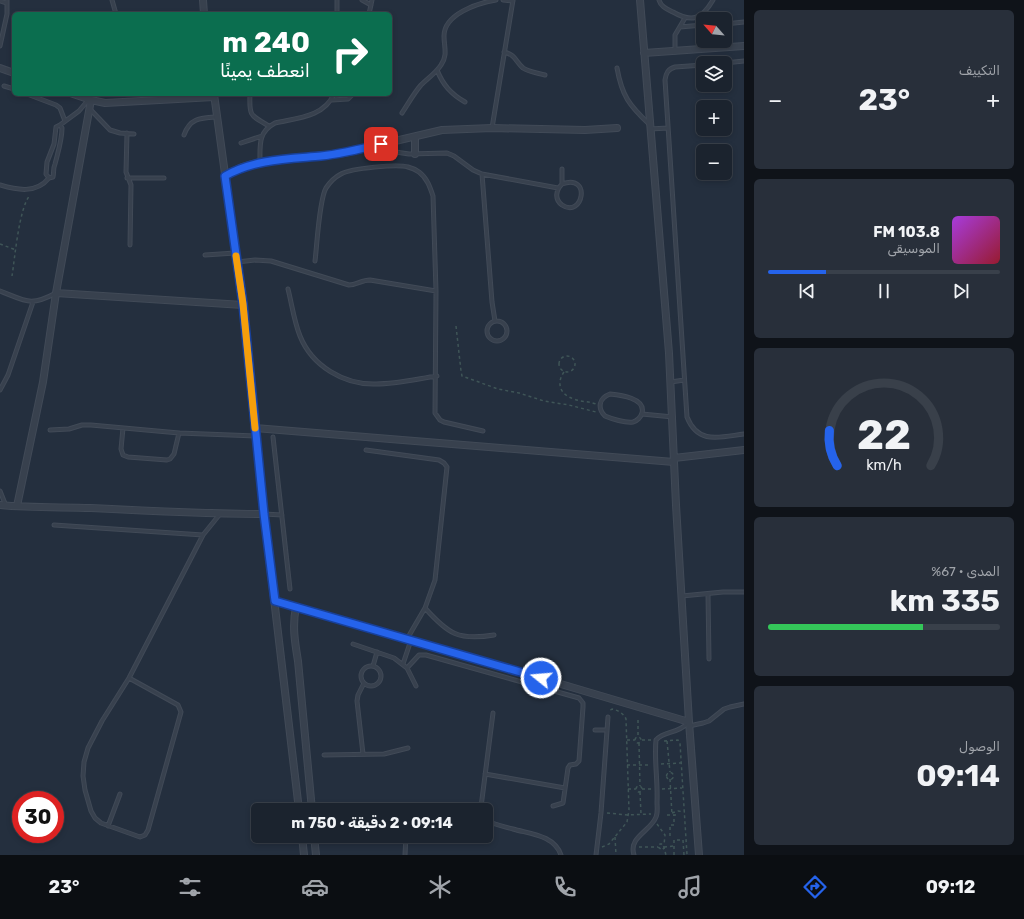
<!DOCTYPE html>
<html lang="ar">
<head>
<meta charset="utf-8">
<style>
  :root { --surface:#1b232e; --page:#282f3a; --text:#f1f3f6; --muted:#a0a4aa; --line:#39404a; --accent:#2563eb }
  body { margin:0; font-family:Rubik,Cairo,sans-serif; background:var(--page); color:var(--text); direction:rtl; height:100vh; display:flex; flex-direction:column; font-size:15px; white-space:nowrap }
  * { box-sizing:border-box; margin:0 }
  p { font-size:13px; color:var(--muted) }
  .icon { flex:none; width:22px; height:22px; fill:none; stroke:currentColor; stroke-width:2; stroke-linecap:round; stroke-linejoin:round }
  .map { position:relative; flex:1; overflow:hidden; direction:ltr }
  .side { display:flex; flex-direction:column; gap:10px; padding:10px; background:#0f1319; width:280px }
  .side>* { flex:none }
  .top-card { position:absolute; left:12px; top:12px; width:380px; height:84px; border-radius:6px; box-shadow:0 2px 6px #0003,0 0 0 1px var(--line); direction:rtl; background:#0b6e4f; color:#fff; overflow:hidden }
  .needle { width:26px; rotate:297deg }
  .buttons { position:absolute; left:696px; top:12px; display:grid; gap:8px }
  .buttons a { display:grid; place-items:center; width:36px; height:36px; border-radius:6px; background:var(--surface); box-shadow:0 2px 6px #0003,0 0 0 1px var(--line); font-size:20px }
  .speed { position:absolute; left:12px; top:791px; display:flex; gap:8px; font-size:20px; font-weight:700; text-align:center }
  .speed>* { display:grid; place-content:center; width:52px; height:52px; border-radius:50%; background:var(--surface); box-shadow:0 2px 6px #0003,0 0 0 1px var(--line); line-height:1 }
  .speed .limit { border:6px solid #d22; background:#fff; color:#111 }
  .pin { position:absolute; display:grid; place-items:center; width:34px; height:34px; color:#fff; margin:-17px; border-radius:8px; box-shadow:0 2px 6px #0006 }
  .me { position:absolute; width:44px; margin:-22px; rotate:287deg; stroke-linejoin:round; filter:drop-shadow(0 0 3px #0008) }
  .turn { display:flex; align-items:center; gap:14px; height:84px; padding:0 16px; font-size:18px }
  .turn .icon { width:52px; height:52px; stroke-width:2.5 }
  .turn b { display:block; font-size:28px; line-height:34px }
  .big { font-size:30px; font-weight:700; line-height:1.1 }
  .side .tile { flex:1; display:flex; flex-direction:column; justify-content:center; gap:6px; min-width:0; padding:0 14px; border-radius:6px; background:var(--page) }
  .side .dial { align-items:center; gap:0 }
  .dial svg { height:104px; overflow:visible; fill:none; stroke:var(--line); stroke-width:7; stroke-linecap:round; text-anchor:middle }
  .dial text { fill:var(--text); stroke:none }
  .song { display:flex; align-items:center; gap:12px }
  .cover { width:48px; height:48px; border-radius:6px; background:linear-gradient(135deg,hsl(280 70% 55%),hsl(350 70% 35%)) }
  .played { height:4px; border-radius:2px; background:linear-gradient(90deg,var(--accent) 25%,var(--line) 25%) }
  .keys { display:flex; justify-content:space-around; direction:ltr }
  .heat { display:flex; justify-content:space-between; align-items:center; font-size:22px; direction:ltr }
  .charge { height:6px; border-radius:3px; background:linear-gradient(90deg,#34c759 67%,var(--line) 0) }
  .trip { position:absolute; left:251px; top:803px; width:242px; height:40px; border-radius:6px; background:var(--surface); box-shadow:0 2px 6px #0003,0 0 0 1px var(--line); font-weight:700; line-height:40px; text-align:center; direction:rtl }
  .dock { display:flex; height:64px; justify-content:space-around; align-items:center; background:#0b0e12; color:var(--muted) }
  .dock .icon { width:28px; height:28px }
  .dock .active { color:var(--accent) }
  .dock b { font-size:18px; color:var(--text) }
  main { display:flex; flex:1; min-height:0 }
  .map>svg:first-child { display:block }
  .lines { fill:none; stroke-linecap:round; stroke-linejoin:round }
  .lane-casing { stroke:#414a57; stroke-width:5 }
  .street-casing { stroke:#414a57; stroke-width:8 }
  .path { stroke:#3f5557; stroke-width:1.5; stroke-dasharray:3 3; stroke-linecap:butt }
  .lane { stroke:#38414e; stroke-width:3 }
  .street { stroke:#38414e; stroke-width:6 }
  .route-casing { stroke:#184099; stroke-width:10 }
  .route { stroke:#2563eb; stroke-width:7 }
  .slow { stroke:#f59e0b; stroke-width:7 }
</style>
</head>
<body>
<main>
<section class="side">
<div class="tile"><p>التكييف</p>
<div class="heat"><a>−</a><b class="big">23°</b><a>+</a></div>
</div>
<div class="tile">
<div class="song"><i class="cover"></i><div><b>103.8 FM</b><p>الموسيقى</p></div></div>
<div class="played"></div>
<div class="keys"><svg class="icon" aria-label="previous" viewBox="0 0 24 24"><path d="M18 5L8 12l10 7zM5 5v14"/></svg><svg class="icon" aria-label="pause" viewBox="0 0 24 24"><path d="M8 5v14M16 5v14"/></svg><svg class="icon" aria-label="next" viewBox="0 0 24 24"><path d="M6 5l10 7-10 7zM19 5v14"/></svg></div>
</div>
<div class="tile dial"><svg viewBox="0 0 100 80">
<path d="M14 69A42 42 0 1 1 86 69"/>
<path d="M14 69A42 42 0 0 1 8 42" stroke="#2563eb"/>
<text x="50" y="56" font-size="32" font-weight="700">22</text>
<text x="50" y="72" font-size="11">km/h</text>
</svg></div>
<div class="tile"><p>المدى · 67%</p><b class="big">335 km</b><div class="charge"></div></div>
<div class="tile"><p>الوصول</p><b class="big">09:14</b></div>
</section>
<div class="map">
<svg width="744" height="855" viewBox="0 0 744 855">
  <rect width="100%" height="100%" fill="#242f3e"/>
  <g class="lines">
    <!-- lane casing -->
    <g class="lane-casing">
      <path id="lane" d="M112 0 116 14
        M362 0 371 5
        M503 0 513 1
        M659 0C661 7 667 9 673 12 692 23 702 19 713 0
        M0 1 7 3
        M337 14V0
        M369 14 372 0
        M725 24 744 22
        M680 27 703 25
        M0 46 7 14V0
        M504 52C516 55 515 61 523 68 529 72 538 73 545 75
        M675 52V35L685 18
        M725 63 744 61
        M703 65 675 67C668 69 666 73 665 80L687 417C698 445 720 437 744 434
        M617 68C622 96 629 105 649 124
        M437 70C443 85 451 94 465 102
        M4 86 14 89
        M27 94 56 105 60 108 65 121
        M250 94C249 116 250 115 269 126
        M332 100 348 99 353 94
        M89 108 110 130 120 133 134 134
        M402 113C408 104 414 93 421 85 428 78 436 73 441 65 448 55 444 47 444 36 444 14 478 3 496 0
        M60 125 62 128C62 140 58 152 55 164 53 168 54 173 53 177L49 178 46 174 47 162 54 144 56 127Z
        M60 125 79 111 89 99
        M492 128 513 0
        M650 129 668 128
        M127 133 126 172 131 185 130 245
        M184 135C190 118 200 118 217 117
        M241 143 262 136
        M369 148 409 154 447 153 454 156 473 170 482 174 558 188
        M260 162C260 145 258 132 275 123 297 118 324 117 334 94
        M562 169V184C556 190 554 199 562 205 583 219 592 173 562 184
        M482 174 492 302 495 321
        M127 178H164
        M0 185C17 190 36 194 49 178
        M205 255 235 253
        M315 261C317 246 319 200 326 188 330 182 335 177 341 174 352 168 397 164 408 167 412 168 416 170 419 172 427 178 430 187 433 196L436 291 435 413 440 420 444 422 483 431
        M237 262 255 260 271 261 349 285C356 285 362 280 370 280L436 291
        M288 289C292 305 294 321 300 336 312 366 344 385 376 384 396 384 417 379 437 376
        M0 291C26 301 30 307 56 293
        M487 331a10 10 0 1 1 20 0a10 10 0 1 1-20 0Z
        M671 382 684 380
        M0 390 8 375 33 302
        M610 394C620 395 646 398 642 413 641 417 637 421 633 422 625 423 612 419 605 416 597 408 599 398 610 394Z
        M642 414 673 417
        M123 428 121 449 123 455 128 457 167 460 170 459 174 454 179 433
        M50 430 69 429 82 425H91L179 433 256 436
        M273 437 290 589
        M366 450 439 460 444 463 447 467 435 580 425 608 407 639
        M0 491 6 506
        M264 514 282 515
        M54 525 203 535
        M708 594 709 659
        M682 596 723 592H744
        M425 608C448 634 459 641 494 635
        M353 644 394 658 407 668 416 686
        M403 664 411 640
        M373 666 377 652
        M361 676a10 10 0 1 1 20 0a10 10 0 1 1-20 0Z
        M407 668 419 655H426L579 698 583 703V707L579 761 576 764 570 765 568 768 563 803 553 806
        M129 678 178 705 181 712 148 830 145 835 140 837 101 823 95 818 91 811 85 790 83 776 84 762 88 748 102 721 129 678 203 535 220 514
        M689 726 703 723 709 721 724 709 730 707 744 704
        M595 730H607
        M363 754 357 701 358 695 364 683
        M324 755 384 754 408 748
        M485 774 565 788
        M312 807 391 805 435 810
        M481 807 493 713
        M486 821C495 824 504 827 513 829 530 834 554 835 561 855
        M108 826 120 794
        M405 855 406 836
        M596 855 601 813 608 717
        M634 855C628 837 651 831 656 817 658 813 657 807 657 802 658 781 654 760 656 740 665 730 676 735 688 723"/>
    </g>
    <!-- street casing -->
    <g class="street-casing">
      <path id="street" d="M203 0 204 14
        M640 0 669 353 676 505 689 722 699 855
        M644 53 744 46
        M0 68 14 73
        M73 94 91 100 105 103 214 97
        M214 94 243 305 264 514 299 810
        M415 137V154
        M225 175 242 167 260 162 344 153 442 130 492 128 585 130 617 128
        M56 293 243 305
        M255 428 674 462
        M674 458 744 450
        M0 505C30 508 61 507 91 508 149 511 207 514 264 514
        M17 506 43 382 56 293 91 100
        M275 601 527 674 689 722
        M296 607C292 626 295 643 298 661L312 810
        M302 836 304 855
        M314 836 316 855"/>
    </g>
    <!-- path -->
    <path class="path" d="M0 244 16 250
      M12 276C15 257 19 208 30 195
      M456 326 461 371 462 376 498 389 519 393 544 401 569 405 596 412
      M559 364a8 8 0 1 1 16 0a8 8 0 1 1-16 0Z
      M564 372C556 383 560 395 574 399 581 402 588 401 596 404
      M638 720V737
      M635 740a3 3 0 1 1 6 0a3 3 0 1 1-6 0Z
      M627 740H635
      M642 740H652
      M664 741 678 740 680 743 687 855
      M667 741 670 772
      M639 743 640 786
      M661 764 681 763
      M627 765H651
      M666.5 776a3.5 3.5 0 1 1 7 0a3.5 3.5 0 1 1-7 0Z
      M670 779 672 815
      M636 789a3 3 0 1 1 6 0a3 3 0 1 1-6 0Z
      M628 789H636
      M642 789H652
      M662 789 682 788
      M640 792 641 814
      M607 813 628 815 651 814
      M672 813 678 811 685 812
      M667 815H678
      M657 824 665 835 664 845
      M670 836V825H674V815
      M615 837 616 855
      M602 847 609 844 627 822 629 810 626 719C624 714 618 710 612 709L609 711
      M639 847H658
      M664 847 674 846
      M665 847 662 850 658 847 660 844H663L666 855
      M674 855V840H683L684 855"/>
    <!-- lane -->
    <use href="#lane" class="lane"/>
    <!-- street -->
    <use href="#street" class="street"/>
  </g>
  <g class="lines">
    <!-- route casing -->
    <g class="route-casing">
      <path id="route" d="M381 144C361 149 341 154 321 156 288 159 255 159 225 176L243 304 264 514 275 601 541 678"/>
    </g>
    <!-- route -->
    <use href="#route" class="route"/>
    <!-- slow -->
    <path class="slow" d="M236 256 243 304 255 428"/>
  </g>
</svg>
<div class="buttons">
<a><svg class="needle" viewBox="-14 -14 28 28"><path d="M0-13l5 13h-10z" fill="#e53935"/><path d="M0 13l5-13h-10z" fill="#a0a4aa"/></svg></a>
<a><svg class="icon" aria-label="layers" viewBox="0 0 24 24"><path d="M12 4l9 5-9 5-9-5zM3 14l9 5 9-5"/></svg></a>
<a>+</a>
<a>−</a>
</div>
<div class="speed"><div class="limit">30</div></div>
<div class="pin" style="left:381px;top:144px;background:#d93025"><svg class="icon" aria-label="arrive" viewBox="0 0 24 24"><path d="M6 21V4h12l-3 4 3 4H6"/></svg></div>
<svg class="me" style="left:541px;top:678px" viewBox="-20 -20 40 40"><circle r="17" fill="#2563eb" stroke="#fff" stroke-width="3"/><path d="M0-11L8 9 0 5-8 9z" fill="#fff"/></svg>
<div class="trip">09:14 · 2 دقيقة · 750 m</div>
<div class="top-card">
<div class="turn"><svg class="icon" aria-label="right" viewBox="0 0 24 24"><path d="M7 20v-9h11M14 6l5 5-5 5"/></svg><div><b>240 m</b>انعطف يمينًا</div></div>
</div>
</div>
</main>
<nav class="dock">
<b>09:12</b>
<svg class="icon active" aria-label="directions" viewBox="0 0 24 24"><path d="M12 3l9 9-9 9-9-9zM9 14v-3h6M13 9l2 2-2 2"/></svg>
<svg class="icon" aria-label="music" viewBox="0 0 24 24"><path d="M9 18V5l10-2v13"/><circle cx="6" cy="18" r="3"/><circle cx="16" cy="16" r="3"/></svg>
<svg class="icon" aria-label="phone" viewBox="0 0 24 24"><path d="M5 4h4l2 5-3 2q2 4 5 5l2-3 5 2v4C11 20 4 13 5 4z"/></svg>
<svg class="icon" aria-label="climate" viewBox="0 0 24 24"><path d="M12 3v18M4 7l16 10M4 17L20 7"/></svg>
<svg class="icon" aria-label="car" viewBox="0 0 24 24"><path d="M5 17H2v-5l4-1 3-4h7l3 4 3 1v5h-3M9 17h6M6 11h13"/><circle cx="7" cy="17" r="2"/><circle cx="17" cy="17" r="2"/></svg>
<svg class="icon" aria-label="filters" viewBox="0 0 24 24"><path d="M4 7h16M4 17h16"/><circle cx="9" cy="7" r="2"/><circle cx="15" cy="17" r="2"/></svg>
<b>23°</b>
</nav>
</body>
</html>
